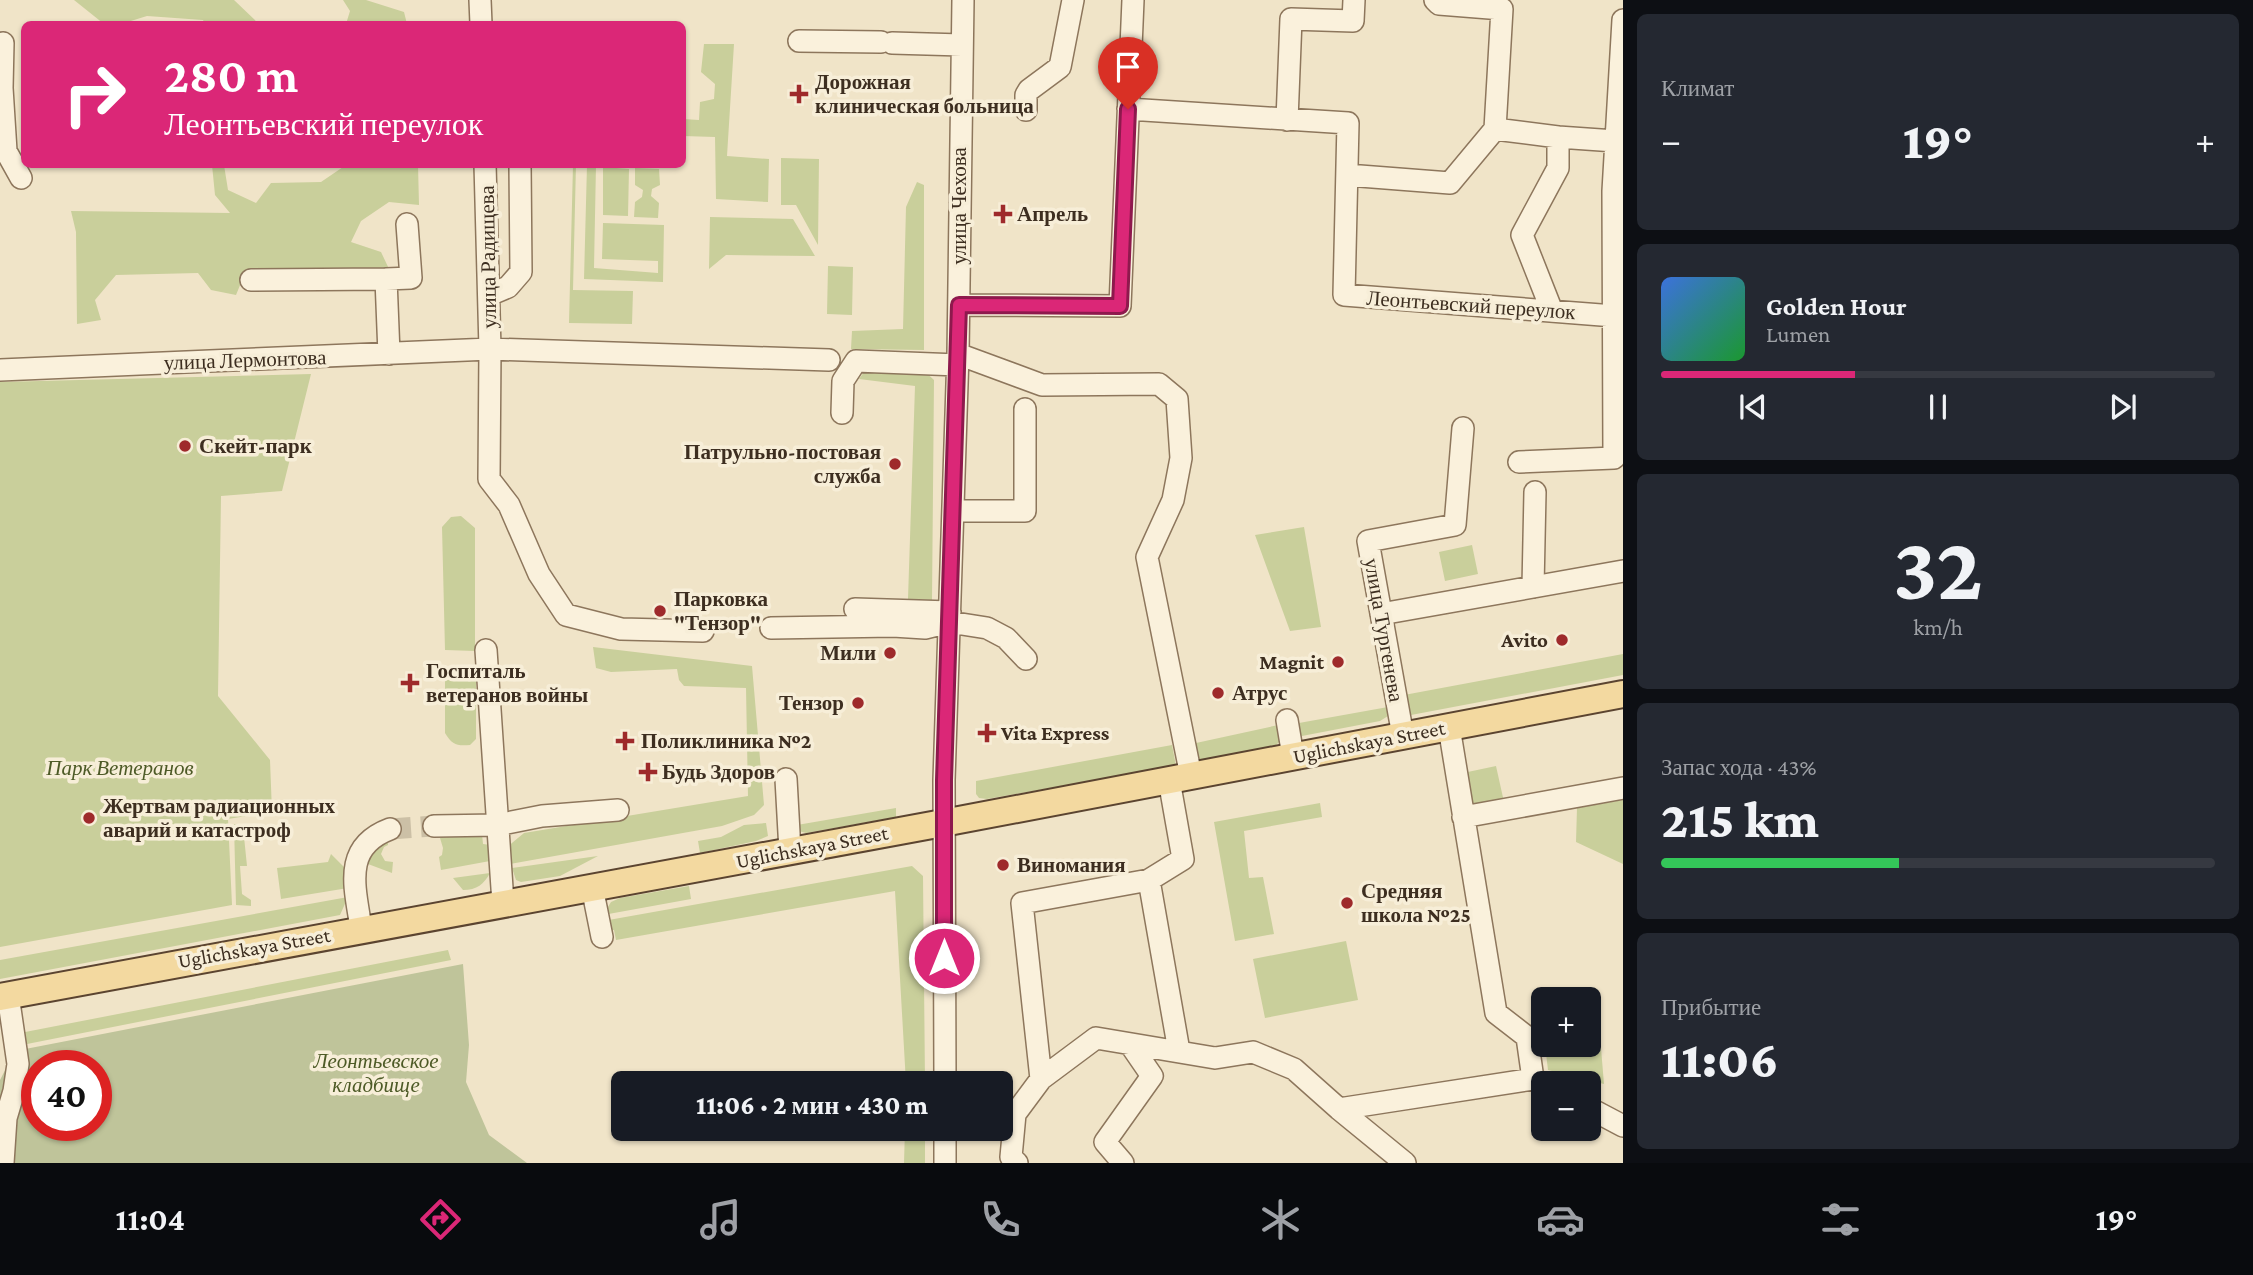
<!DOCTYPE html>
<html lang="ru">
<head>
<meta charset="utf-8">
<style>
  :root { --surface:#171b24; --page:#242831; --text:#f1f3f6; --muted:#9ea1a6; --line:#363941; --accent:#db2777 }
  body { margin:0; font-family:"Crimson Pro",serif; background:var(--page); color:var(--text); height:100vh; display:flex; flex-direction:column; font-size:26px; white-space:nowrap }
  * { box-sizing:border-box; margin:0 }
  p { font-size:23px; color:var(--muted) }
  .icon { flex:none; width:38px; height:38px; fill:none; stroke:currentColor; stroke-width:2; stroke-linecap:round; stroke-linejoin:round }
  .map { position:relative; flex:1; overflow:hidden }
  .drawer { display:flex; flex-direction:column; gap:14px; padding:14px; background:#0d0f14; width:630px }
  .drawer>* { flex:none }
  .guide { position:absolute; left:21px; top:21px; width:665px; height:147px; border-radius:10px; box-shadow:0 2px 5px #0004; background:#db2777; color:#fff; overflow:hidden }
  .buttons { position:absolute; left:1531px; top:987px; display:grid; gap:14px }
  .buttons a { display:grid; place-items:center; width:70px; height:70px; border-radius:10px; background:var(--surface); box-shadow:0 2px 5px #0004; font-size:35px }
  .speed { position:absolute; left:21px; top:1050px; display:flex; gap:14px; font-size:35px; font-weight:700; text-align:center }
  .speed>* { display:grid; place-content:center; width:91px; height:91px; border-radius:50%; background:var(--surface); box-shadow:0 2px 5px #0004; line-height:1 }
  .speed .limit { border:10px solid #d22; background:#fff; color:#111 }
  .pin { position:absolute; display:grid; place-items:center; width:60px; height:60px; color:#fff; margin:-72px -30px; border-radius:50% 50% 50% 0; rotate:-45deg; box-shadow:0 0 7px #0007 }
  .pin .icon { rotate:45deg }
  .me { position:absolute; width:77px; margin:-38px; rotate:0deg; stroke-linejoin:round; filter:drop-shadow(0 0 5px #0008) }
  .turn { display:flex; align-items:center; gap:24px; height:147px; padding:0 28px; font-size:32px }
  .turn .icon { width:91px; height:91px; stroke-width:2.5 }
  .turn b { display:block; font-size:49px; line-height:60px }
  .big { font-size:52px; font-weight:800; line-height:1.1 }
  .drawer .card { flex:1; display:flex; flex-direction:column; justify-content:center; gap:10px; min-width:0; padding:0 24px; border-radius:10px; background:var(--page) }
  .drawer .dial { align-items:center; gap:0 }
  .dial b { font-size:91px; line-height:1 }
  .song { display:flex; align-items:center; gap:21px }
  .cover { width:84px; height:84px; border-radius:10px; background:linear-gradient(135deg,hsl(220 70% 55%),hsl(130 70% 35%)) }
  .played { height:7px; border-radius:4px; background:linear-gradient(90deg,var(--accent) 35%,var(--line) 35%) }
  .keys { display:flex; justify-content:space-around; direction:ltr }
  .heat { display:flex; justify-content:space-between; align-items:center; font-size:38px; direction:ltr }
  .charge { height:10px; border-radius:5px; background:linear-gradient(90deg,#34c759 43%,var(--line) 0) }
  .trip { position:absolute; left:611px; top:1071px; width:402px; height:70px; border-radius:10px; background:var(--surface); box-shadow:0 2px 5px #0004; font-weight:800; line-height:70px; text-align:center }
  .menu { display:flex; height:112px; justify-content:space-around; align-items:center; background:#090b0e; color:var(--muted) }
  .menu .icon { width:49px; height:49px }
  .menu .active { color:var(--accent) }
  .menu b { font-size:32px; color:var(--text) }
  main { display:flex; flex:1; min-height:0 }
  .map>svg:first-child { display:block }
  .green { fill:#c9cf9b }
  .cemetery { fill:#bfc49a; fill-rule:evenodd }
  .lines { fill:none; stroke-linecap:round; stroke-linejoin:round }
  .minor-tunnel { stroke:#ccc0a6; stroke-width:21; stroke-dasharray:21 10; stroke-linecap:butt }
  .minor-casing { stroke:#8d765c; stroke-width:24 }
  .major-casing { stroke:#5b4430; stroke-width:30 }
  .minor { stroke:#faf1dc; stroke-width:21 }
  .major { stroke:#f3d9a0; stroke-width:26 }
  .route-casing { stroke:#8e194d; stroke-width:18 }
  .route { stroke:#db2777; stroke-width:12 }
  .poi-dot { fill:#9e2a2b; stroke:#f7eed8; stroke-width:2.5 }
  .labels { text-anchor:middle; stroke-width:7; stroke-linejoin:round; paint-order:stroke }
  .poi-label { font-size:21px; font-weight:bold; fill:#3d2e20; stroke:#f7eed8; text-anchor:start }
  .street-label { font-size:21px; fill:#3d2e20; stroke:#f7eed8 }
  .park-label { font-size:21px; font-style:italic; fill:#4d5a26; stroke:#f7eed8 }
</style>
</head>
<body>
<main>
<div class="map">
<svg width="1623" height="1163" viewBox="0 0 1623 1163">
  <rect width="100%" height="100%" fill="#f0e4c8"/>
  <!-- green -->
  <path class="green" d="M74 0H234L259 24H205L203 20 147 16 121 24H104Z
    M343 0H366L404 12 407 24H346L350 11Z
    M704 44H734L727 156 769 159 768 202 716 199 715 137 683 136V119L699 120 700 102 714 99 715 84 701 72Z
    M781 158 819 159 818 245 796 205H781Z
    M576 164 573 290 633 291 632 324 569 323 573 165Z
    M212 165H224L228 190 256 203 271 183 321 182 346 165H418L419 205 389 202 361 221 351 242 381 252 390 271 245 273 236 295 211 290 198 273 116 275 95 300 101 320 77 324 76 232 71 211 230 213 215 195Z
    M587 165H596L594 268 658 273V261L602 259 603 223 664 225 663 282 584 279Z
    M603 167 629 169 628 216 603 215Z
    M635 168 659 169 660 185 652 189 651 196 659 203 658 218 634 217 635 202 642 197 643 190 635 185Z
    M917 182 924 185V350L851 349 852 331 903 329 906 207Z
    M710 217 793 219 815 256 726 255 709 269Z
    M828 266 853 267 852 315 827 314Z
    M869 365 919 366 934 380 932 600 908 599 915 386 859 379Z
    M311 374 282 491 221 496 218 696 270 760 272 812 228 819 232 905 0 947V382Z
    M461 516 475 528V651L445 650 442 527 451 517Z
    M1304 527 1321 627 1290 631 1255 535Z
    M1472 545 1478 574 1445 581 1439 552Z
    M593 647 752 666 764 805 754 815 722 826 510 864 506 848 524 833 748 796 746 688 684 686 679 680 677 669 611 672 596 668Z
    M1623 654V675L1411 715 1406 711 1404 695Z
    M476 674V739L470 745C457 746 452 745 445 733V675Z
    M1388 707V716L1380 721 1302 736 1299 735 1296 727 1299 723Z
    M1283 724 1282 739 1276 745 1199 761 1196 743Z
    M1172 745 1176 766 987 799 979 798 976 794V781Z
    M1496 766 1504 802 1471 809 1463 773Z
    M1623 800V864L1576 842 1577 808Z
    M1320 803 1322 817 1244 831 1249 878 1263 877 1274 934 1235 941 1214 822Z
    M896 808V817L806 833 795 830 797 825Z
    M766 823 768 836 756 841 700 853 698 841 721 837 744 825Z
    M234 824 243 827 247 866H240L242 894 251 900V906L236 905Z
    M446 834H482L483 844 491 845 490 861 441 870 439 857 442 855 443 848 440 838Z
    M388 838V845L384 847 381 854 385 861 393 862 392 873 368 864 363 857Z
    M331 854 346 869 348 888 281 899 277 868 328 862Z
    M598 856 560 876 521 882 516 880 512 868Z
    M912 866 923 876 925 1083H906L895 891 616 940 614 930 605 931 603 921Z
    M490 873C484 884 477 890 463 890L453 878Z
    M689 886 691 899 603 915 611 902 620 898Z
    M348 897 340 915 0 979V960Z
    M1346 941 1358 1000 1265 1018 1253 959Z
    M448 950 451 960 22 1045 20 1033Z
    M1596 988 1604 1084 1548 1070 1545 1045H1589V999H1544L1543 1034 1539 996Z
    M905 1129H925V1163H904Z"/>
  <!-- cemetery -->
  <path class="cemetery" d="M463 964 469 1045 466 1082 489 1135 527 1163H0V1080L15 1051ZM37 1066H96V1125H37Z"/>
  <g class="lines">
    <!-- minor-tunnel -->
    <path class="minor-tunnel" d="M390 829 434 826"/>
    <!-- minor casing -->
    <g class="minor-casing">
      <path id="minor" d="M480 0 481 24
        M1435 0 1439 4 1502 9 1495 129
        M799 41 881 42
        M892 43 962 45
        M0 88H2L3 43
        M2 88 6 151 21 178
        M1128 109 1348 123 1344 295 1614 316
        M1026 110V95L1029 90 1060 67 1073 0
        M1287 120 1291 19 1353 21 1354 0
        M485 164 490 349 489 479 509 505 539 574 566 615 621 629 703 631
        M1347 175 1450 183 1495 129 1558 137
        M251 280 386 279
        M489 295 508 287 521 272 520 164
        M959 305 1120 306 1133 0
        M1552 311 1522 235 1558 168V137L1615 141
        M389 354 386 279 411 278 407 224
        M958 354 1042 385 1159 384 1177 399 1181 458 1173 500 1147 557 1191 776
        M0 370 490 349 829 360
        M842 413 843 381 856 361 958 365
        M1519 462 1614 458 1613 191 1623 20
        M953 511H1025V409
        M1533 587 1535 492
        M855 609 950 612
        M1381 614 1623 571
        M771 628 893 626 925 628 949 622 987 628 1006 638 1026 659
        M486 650 503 903
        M1287 720 1293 756
        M1449 727 1496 1013 1527 1037 1533 1079 1544 1084
        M1403 736 1368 541 1455 525 1463 428
        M786 779 790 851
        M1169 780 1183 859 1149 880 1179 1051
        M1463 817 1623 788
        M434 826 497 825 542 816 618 810
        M592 887 602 937
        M361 928C355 887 342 847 390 829
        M1041 1079 1022 903 1149 880
        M945 1083 944 780 958 354 963 0
        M1589 1108 1623 1126
        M1339 1109 1533 1079
        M1001 1113 1015 1114 1041 1079 1096 1038 1215 1058 1253 1052 1294 1069 1339 1109 1405 1163
        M1015 1114 1011 1157 1017 1163
        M3 1163 6 1118 14 1091 18 1064 8 995
        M945 1163V1129
        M1123 1163 1105 1142 1152 1076 1130 1044"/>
    </g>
    <!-- major casing -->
    <g class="major-casing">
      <path id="major" d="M0 997 943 823 1623 694"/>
    </g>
    <!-- minor -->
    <use href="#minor" class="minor"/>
    <!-- major -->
    <use href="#major" class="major"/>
  </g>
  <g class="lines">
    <!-- route casing -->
    <g class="route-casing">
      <path id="route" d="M944 958V780L959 305 1120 306 1128 109"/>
    </g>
    <!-- route -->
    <use href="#route" class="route"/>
  </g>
  <!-- markers -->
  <g class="poi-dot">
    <path d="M795.5 83.5h7v7h7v7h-7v7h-7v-7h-7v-7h7z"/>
    <path d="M999.5 203.5h7v7h7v7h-7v7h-7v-7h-7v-7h7z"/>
    <circle cx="185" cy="446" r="7"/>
    <circle cx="895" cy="464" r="7"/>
    <circle cx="660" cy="611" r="7"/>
    <circle cx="1562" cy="640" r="7"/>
    <circle cx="890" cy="653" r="7"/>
    <circle cx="1338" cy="662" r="7"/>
    <path d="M406.5 672.5h7v7h7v7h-7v7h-7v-7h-7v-7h7z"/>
    <circle cx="1218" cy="693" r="7"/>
    <circle cx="858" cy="703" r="7"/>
    <path d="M983.5 722.5h7v7h7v7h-7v7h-7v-7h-7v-7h7z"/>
    <path d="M621.5 730.5h7v7h7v7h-7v7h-7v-7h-7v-7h7z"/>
    <path d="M644.5 761.5h7v7h7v7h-7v7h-7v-7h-7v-7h7z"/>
    <circle cx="89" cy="818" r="7"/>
    <circle cx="1003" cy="865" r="7"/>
    <circle cx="1347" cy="903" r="7"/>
  </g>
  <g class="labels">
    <!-- poi labels -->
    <g class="poi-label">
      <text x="815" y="89">Дорожная<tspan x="815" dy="24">клиническая больница</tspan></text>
      <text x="1017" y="221">Апрель</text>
      <text x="199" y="453">Скейт-парк</text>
      <text x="881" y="459" text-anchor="end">Патрульно-постовая<tspan x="881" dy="24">служба</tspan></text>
      <text x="674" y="606">Парковка<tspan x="674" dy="24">"Тензор"</tspan></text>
      <text x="1548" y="647" text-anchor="end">Avito</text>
      <text x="876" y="660" text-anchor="end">Мили</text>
      <text x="1324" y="669" text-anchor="end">Magnit</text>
      <text x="426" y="678">Госпиталь<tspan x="426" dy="24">ветеранов войны</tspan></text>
      <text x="1232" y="700">Атрус</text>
      <text x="844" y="710" text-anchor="end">Тензор</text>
      <text x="1001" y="740">Vita Express</text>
      <text x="641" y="748">Поликлиника №2</text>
      <text x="662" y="779">Будь Здоров</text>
      <text x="103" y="813">Жертвам радиационных<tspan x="103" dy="24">аварий и катастроф</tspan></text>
      <text x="1017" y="872">Виномания</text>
      <text x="1361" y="898">Средняя<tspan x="1361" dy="24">школа №25</tspan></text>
    </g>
    <!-- street labels -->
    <g class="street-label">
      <text transform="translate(959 206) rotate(-90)" y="7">улица Чехова</text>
      <text transform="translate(488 257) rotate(-91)" y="7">улица Радищева</text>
      <text transform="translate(1471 305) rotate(4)" y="7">Леонтьевский переулок</text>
      <text transform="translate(245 360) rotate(-2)" y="7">улица Лермонтова</text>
      <text transform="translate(1384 630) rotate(80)" y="7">улица Тургенева</text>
      <text transform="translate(1369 742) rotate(-11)" y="7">Uglichskaya Street</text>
      <text transform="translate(812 847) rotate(-11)" y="7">Uglichskaya Street</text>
      <text transform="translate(254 948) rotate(-10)" y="7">Uglichskaya Street</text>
    </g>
    <!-- park labels -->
    <g class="park-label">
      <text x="120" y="775">Парк Ветеранов</text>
      <text x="376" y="1068">Леонтьевское<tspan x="376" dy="24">кладбище</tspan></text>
    </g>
  </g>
</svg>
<div class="buttons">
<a>+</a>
<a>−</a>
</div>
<div class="speed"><div class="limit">40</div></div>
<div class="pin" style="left:1128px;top:109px;background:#d93025"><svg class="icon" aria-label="arrive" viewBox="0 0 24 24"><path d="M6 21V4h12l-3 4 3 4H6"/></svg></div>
<svg class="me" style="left:944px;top:958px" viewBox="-20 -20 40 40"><circle r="17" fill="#db2777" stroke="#fff" stroke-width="3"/><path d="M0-11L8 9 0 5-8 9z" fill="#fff"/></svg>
<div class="trip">11:06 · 2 мин · 430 m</div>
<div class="guide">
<div class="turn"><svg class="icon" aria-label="right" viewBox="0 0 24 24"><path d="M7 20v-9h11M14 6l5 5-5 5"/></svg><div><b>280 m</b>Леонтьевский переулок</div></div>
</div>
</div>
<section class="drawer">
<div class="card"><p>Климат</p>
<div class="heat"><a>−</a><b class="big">19°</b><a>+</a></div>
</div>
<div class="card">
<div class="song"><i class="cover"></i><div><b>Golden Hour</b><p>Lumen</p></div></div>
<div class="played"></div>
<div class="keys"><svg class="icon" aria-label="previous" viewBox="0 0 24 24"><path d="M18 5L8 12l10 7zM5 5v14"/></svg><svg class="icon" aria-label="pause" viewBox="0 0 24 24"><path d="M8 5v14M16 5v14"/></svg><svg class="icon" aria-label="next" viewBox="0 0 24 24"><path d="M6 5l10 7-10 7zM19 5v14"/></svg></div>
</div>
<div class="card dial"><b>32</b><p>km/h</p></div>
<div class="card"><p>Запас хода · 43%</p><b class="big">215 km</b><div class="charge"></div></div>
<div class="card"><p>Прибытие</p><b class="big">11:06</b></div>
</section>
</main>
<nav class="menu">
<b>11:04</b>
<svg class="icon active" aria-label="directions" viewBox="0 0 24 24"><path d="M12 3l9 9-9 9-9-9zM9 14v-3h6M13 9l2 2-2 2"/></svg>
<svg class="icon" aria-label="music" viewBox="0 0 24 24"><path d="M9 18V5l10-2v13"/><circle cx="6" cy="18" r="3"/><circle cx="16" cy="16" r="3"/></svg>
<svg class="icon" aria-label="phone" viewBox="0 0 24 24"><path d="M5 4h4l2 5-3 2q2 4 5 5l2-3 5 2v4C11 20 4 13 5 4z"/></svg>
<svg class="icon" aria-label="climate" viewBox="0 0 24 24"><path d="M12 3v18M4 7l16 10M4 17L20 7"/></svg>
<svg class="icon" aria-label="car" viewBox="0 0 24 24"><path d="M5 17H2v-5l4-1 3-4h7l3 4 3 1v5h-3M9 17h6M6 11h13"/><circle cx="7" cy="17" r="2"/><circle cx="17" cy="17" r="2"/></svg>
<svg class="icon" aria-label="filters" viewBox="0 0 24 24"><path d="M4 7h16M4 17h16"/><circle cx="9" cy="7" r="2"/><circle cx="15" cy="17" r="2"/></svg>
<b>19°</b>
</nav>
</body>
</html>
